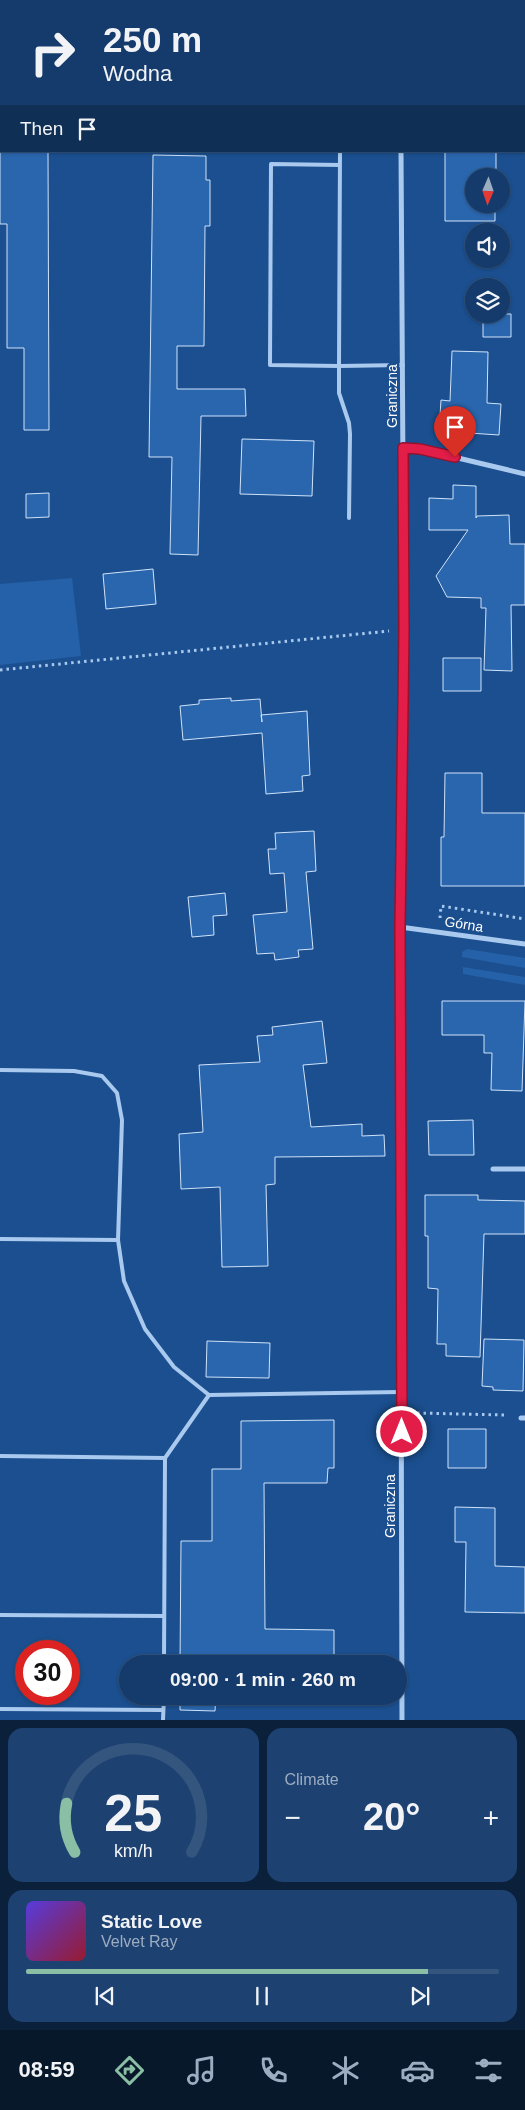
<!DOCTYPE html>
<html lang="en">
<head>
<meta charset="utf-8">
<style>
  :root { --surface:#143b6b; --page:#1d4271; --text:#f1f3f6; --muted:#9dadc1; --line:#33557e; --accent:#8abfa5 }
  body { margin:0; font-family:Arial,sans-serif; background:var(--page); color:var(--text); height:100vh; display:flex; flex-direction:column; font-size:19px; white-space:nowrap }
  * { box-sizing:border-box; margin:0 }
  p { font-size:16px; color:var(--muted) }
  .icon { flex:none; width:28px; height:28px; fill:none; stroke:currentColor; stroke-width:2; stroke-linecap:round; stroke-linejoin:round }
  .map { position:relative; height:1720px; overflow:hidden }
  .panel { display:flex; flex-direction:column; gap:8px; padding:8px; background:#0b203b; flex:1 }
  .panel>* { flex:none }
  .hud { position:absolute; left:0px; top:0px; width:525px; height:152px; box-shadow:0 1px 4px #0004,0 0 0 1px var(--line); background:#143b6b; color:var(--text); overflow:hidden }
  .needle { width:32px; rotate:182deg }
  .buttons { position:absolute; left:465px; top:168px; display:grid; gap:10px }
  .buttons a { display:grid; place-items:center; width:45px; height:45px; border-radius:50%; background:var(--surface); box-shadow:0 1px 4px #0004,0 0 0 1px var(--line); font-size:25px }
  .speed { position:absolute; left:15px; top:1640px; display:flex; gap:10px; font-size:25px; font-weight:700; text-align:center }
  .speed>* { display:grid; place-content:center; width:65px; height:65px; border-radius:50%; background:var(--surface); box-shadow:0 1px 4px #0004,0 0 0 1px var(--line); line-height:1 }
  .speed .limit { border:8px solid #d22; background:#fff; color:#111 }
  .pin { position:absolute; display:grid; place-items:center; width:42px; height:42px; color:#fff; margin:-51px -21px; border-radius:50% 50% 50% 0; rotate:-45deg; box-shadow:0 0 5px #0007 }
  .pin .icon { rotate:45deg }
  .me { position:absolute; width:55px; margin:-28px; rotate:0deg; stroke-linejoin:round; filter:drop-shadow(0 0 4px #0008) }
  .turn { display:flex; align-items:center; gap:18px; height:105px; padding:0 20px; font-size:22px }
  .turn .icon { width:65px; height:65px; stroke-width:2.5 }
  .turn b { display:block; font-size:35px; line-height:42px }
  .then { display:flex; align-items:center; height:48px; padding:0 20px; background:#0003; gap:10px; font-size:19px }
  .big { font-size:38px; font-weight:700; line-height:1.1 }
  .panel .card { flex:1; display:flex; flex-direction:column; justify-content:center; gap:8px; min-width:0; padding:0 18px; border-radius:15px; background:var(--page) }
  .panel .dial { align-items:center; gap:0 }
  .dial svg { height:130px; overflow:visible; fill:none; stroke:var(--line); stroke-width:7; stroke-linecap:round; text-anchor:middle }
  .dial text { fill:var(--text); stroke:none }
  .song { display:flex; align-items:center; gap:15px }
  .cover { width:60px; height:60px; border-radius:8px; background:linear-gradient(135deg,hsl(250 70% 55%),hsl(350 70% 35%)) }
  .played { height:5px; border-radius:2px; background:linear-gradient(90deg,var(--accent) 85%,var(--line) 85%) }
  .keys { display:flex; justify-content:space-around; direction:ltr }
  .heat { display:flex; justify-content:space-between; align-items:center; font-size:28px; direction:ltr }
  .panel .tiles { flex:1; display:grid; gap:8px; grid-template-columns:1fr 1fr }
  .card:last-child { grid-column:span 2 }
  .trip { position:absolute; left:119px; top:1655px; width:288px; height:50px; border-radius:25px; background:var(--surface); box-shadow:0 1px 4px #0004,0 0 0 1px var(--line); font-weight:700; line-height:50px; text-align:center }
  .dock { display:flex; height:80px; justify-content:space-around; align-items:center; background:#08182b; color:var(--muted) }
  .dock .icon { width:35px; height:35px }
  .dock .on { color:var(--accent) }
  .dock b { font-size:22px; color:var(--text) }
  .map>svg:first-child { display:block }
  .green { fill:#2461a8 }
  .building { fill:#2a66ad; stroke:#cfe3fa }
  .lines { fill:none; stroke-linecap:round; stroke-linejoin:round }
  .path { stroke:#a9c9ee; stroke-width:3; stroke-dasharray:2.5 4; stroke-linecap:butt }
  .lane { stroke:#a9c9ee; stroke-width:4 }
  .street { stroke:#a9c9ee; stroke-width:5 }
  .route-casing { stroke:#92132f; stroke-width:12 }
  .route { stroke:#e11d48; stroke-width:9 }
  .labels { text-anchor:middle; stroke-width:5; stroke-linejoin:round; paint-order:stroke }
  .street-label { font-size:14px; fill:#fff; stroke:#1b4f8f }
</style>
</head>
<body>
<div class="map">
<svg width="525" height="1720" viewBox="0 0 525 1720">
  <rect width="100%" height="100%" fill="#1b4f8f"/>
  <!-- green -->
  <path class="green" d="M72 578 81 656 0 665V584Z
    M467 949 525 958V968L462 957V952Z
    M463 967 525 977V985L463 974Z"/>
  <!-- building -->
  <path class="building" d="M0 151H48L49 430H24V348H7V224H0Z
    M445 151H496V176H474V204H495V221H445Z
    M153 155 206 156V180H210V226H205L204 346H177V389H245L246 416H201L198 555 170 554 172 457H149Z
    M483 314H511V337H483Z
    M452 351 488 352 487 403 501 404 499 435 439 431 441 400 450 401Z
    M242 439 314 441 312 496 240 494Z
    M453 485 476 486V518L477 516 509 515 510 544H525V605H511L512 671 484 670 486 608H481V598L447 597 436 576 468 530H429V498L453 499Z
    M49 493V517L26 518V494Z
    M153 569 156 604 106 609 103 574Z
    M443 658H481V691H443Z
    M231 698V701L260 699 262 722 261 715 307 711 310 775 302 776 303 791 266 794 262 733 183 740 180 706 199 704V700Z
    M445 773H482V813H525V886H441V837H444Z
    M314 831 316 871 306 872 313 949 298 950 299 957 275 960 274 953 257 954 253 915 287 912 284 873 270 874 268 849H276L275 833Z
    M225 893 227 915 213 916 214 935 192 937 188 897Z
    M442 1001H525L522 1091 491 1090 492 1053H484V1035H442Z
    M322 1021 327 1063 303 1065 311 1127 362 1124V1136L384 1135 385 1156 275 1157V1184L266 1185 268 1266 222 1267 220 1187 181 1189 179 1134 203 1132 199 1065 260 1062 257 1036 273 1035 272 1027Z
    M473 1120 474 1155H429L428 1121Z
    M425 1195H478V1200L525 1201V1234H484L480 1357 446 1356V1344H437L438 1289 428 1288V1236H425Z
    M484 1339 524 1340 523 1391 493 1390V1387L482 1386Z
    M207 1341 270 1343 269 1378 206 1377Z
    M334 1420V1468H328L327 1483H264L265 1629 334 1630V1664H180L181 1541H212V1469H241V1421Z
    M448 1429H486V1468H448Z
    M455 1507 495 1508V1566L525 1567V1613L465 1612 466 1542H455Z
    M180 1696H216L215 1711 180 1710Z"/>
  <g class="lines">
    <!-- path -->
    <path class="path" d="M0 670 389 631
      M440 918 441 906 525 919
      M417 1413 505 1415"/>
    <!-- lane -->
    <path class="lane" d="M340 151 339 366 403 365
      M340 165 271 164 270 365 339 366V393L349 423 350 434 349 518
      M0 1070 74 1071 102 1076 117 1093 122 1120 118 1240 124 1281 145 1329 174 1367 209 1395
      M0 1239 118 1240
      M0 1456 165 1458
      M0 1615 164 1616
      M164 1664 165 1458 209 1395 401 1392
      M0 1709 163 1710
      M163 1720 164 1696"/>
    <!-- street -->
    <path class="street" d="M401 1V0
      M401 151 404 630 400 927 402 1720
      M403 448 420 449 525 474
      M400 927 525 944
      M493 1169H525
      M521 1418H525"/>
  </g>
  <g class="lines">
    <!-- route casing -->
    <g class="route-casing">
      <path id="route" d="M402 1432 400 927 404 630 403 448 420 449 455 457"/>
    </g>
    <!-- route -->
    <use href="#route" class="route"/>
  </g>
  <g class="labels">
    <!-- street labels -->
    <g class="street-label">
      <text transform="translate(392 396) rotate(-90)" y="5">Graniczna</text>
      <text transform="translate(464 924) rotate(9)" y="5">Górna</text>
      <text transform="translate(390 1506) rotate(-90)" y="5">Graniczna</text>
    </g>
  </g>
</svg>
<div class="buttons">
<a><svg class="needle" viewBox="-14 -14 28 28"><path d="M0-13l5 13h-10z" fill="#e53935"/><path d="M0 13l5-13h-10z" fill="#9dadc1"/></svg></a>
<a><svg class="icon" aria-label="sound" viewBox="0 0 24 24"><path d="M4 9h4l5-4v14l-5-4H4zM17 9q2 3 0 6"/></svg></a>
<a><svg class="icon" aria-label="layers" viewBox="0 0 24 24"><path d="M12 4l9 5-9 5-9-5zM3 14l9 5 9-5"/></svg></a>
</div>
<div class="speed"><div class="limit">30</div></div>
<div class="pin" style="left:455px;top:457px;background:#d93025"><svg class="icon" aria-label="arrive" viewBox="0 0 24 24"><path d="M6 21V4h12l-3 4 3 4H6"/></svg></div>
<svg class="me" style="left:402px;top:1432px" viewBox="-20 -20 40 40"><circle r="17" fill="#e11d48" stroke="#fff" stroke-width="3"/><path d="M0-11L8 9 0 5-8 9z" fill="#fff"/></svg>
<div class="trip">09:00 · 1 min · 260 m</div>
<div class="hud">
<div class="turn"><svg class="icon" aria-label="right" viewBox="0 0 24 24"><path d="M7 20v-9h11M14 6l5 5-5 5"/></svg><div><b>250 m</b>Wodna</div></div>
<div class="then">Then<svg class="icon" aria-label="arrive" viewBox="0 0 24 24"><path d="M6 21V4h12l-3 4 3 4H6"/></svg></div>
</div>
</div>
<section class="panel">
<div class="tiles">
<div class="card dial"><svg viewBox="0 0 100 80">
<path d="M14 69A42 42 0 1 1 86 69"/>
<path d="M14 69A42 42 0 0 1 9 39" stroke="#8abfa5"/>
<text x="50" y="56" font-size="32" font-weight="700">25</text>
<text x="50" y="72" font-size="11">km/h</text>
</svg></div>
<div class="card"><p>Climate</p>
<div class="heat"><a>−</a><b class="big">20°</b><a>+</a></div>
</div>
<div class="card">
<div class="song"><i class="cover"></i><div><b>Static Love</b><p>Velvet Ray</p></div></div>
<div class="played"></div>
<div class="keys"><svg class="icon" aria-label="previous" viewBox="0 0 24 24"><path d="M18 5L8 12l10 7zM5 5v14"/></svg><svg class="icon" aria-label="pause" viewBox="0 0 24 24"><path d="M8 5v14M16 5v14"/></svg><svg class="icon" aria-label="next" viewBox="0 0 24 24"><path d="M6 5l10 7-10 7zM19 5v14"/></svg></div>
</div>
</div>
</section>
<nav class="dock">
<b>08:59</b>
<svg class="icon on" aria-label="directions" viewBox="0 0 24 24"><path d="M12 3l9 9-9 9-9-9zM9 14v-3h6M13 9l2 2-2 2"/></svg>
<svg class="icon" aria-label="music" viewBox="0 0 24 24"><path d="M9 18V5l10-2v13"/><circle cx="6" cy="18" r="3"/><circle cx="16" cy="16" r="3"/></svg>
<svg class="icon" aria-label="phone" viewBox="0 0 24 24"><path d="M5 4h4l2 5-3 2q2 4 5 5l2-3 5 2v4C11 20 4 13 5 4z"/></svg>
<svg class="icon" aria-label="climate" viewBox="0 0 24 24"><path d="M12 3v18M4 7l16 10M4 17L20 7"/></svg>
<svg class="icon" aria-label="car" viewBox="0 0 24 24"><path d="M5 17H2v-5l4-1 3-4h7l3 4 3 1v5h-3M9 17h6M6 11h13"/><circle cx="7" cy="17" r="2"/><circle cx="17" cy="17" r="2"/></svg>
<svg class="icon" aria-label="filters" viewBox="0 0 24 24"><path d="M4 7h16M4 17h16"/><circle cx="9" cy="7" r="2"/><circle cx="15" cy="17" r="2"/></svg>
</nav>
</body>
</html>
